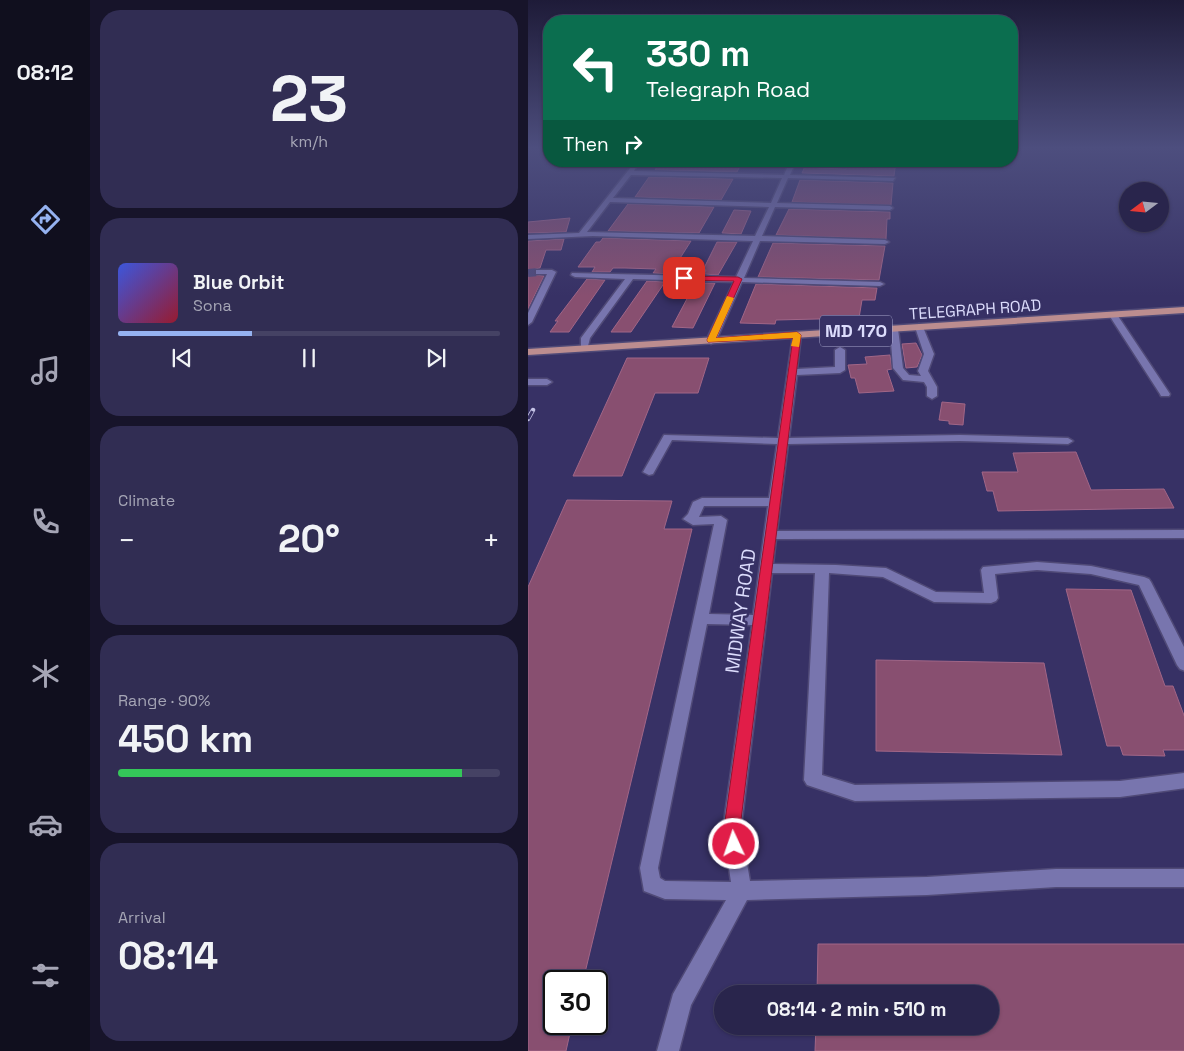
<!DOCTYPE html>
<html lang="en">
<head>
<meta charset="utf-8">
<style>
  :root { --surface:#29254c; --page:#312d53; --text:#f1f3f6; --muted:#a5a5b5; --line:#454264; --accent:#95b2f1 }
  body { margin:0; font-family:"Space Grotesk",sans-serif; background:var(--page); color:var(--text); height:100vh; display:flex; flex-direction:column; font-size:19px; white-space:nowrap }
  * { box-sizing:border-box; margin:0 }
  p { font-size:16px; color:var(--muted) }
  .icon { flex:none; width:28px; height:28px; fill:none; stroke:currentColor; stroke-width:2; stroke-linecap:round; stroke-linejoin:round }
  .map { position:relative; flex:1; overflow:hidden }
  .panel { display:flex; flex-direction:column; gap:10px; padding:10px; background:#17142a; width:438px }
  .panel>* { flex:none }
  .top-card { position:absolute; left:15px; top:15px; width:475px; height:152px; border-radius:20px; box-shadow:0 1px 4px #0004,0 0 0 1px var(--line); background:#0b6e4f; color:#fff; overflow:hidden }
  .needle { width:32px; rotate:254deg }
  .fabs { position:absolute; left:591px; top:182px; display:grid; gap:10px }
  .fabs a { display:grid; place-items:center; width:50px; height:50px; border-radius:50%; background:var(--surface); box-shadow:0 1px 4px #0004,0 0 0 1px var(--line); font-size:25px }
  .speed { position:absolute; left:15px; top:970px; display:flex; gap:10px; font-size:25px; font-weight:700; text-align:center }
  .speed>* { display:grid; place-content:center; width:65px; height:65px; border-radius:50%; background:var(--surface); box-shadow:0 1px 4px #0004,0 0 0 1px var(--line); line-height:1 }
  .speed .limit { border:2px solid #111; border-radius:8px; background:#fff; color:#111 }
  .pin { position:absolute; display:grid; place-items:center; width:42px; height:42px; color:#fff; margin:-21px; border-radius:10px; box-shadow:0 2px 8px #0006 }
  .me { position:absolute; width:55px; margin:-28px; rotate:357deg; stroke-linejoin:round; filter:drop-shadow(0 0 4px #0008) }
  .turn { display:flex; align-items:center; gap:18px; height:105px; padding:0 20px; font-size:22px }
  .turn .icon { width:65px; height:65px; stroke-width:2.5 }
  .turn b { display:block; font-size:35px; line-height:42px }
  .then { display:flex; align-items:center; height:48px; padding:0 20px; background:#0003; gap:10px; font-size:19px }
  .big { font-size:38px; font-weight:700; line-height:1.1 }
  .panel .card { flex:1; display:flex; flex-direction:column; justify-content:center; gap:8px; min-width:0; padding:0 18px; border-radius:20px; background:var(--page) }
  .panel .dial { align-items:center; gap:0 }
  .dial b { font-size:65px; line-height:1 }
  .song { display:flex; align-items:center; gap:15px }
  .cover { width:60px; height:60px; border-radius:8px; background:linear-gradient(135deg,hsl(230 70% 55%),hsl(350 70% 35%)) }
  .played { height:5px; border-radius:2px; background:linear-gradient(90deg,var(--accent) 35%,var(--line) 35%) }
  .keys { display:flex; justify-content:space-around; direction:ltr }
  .heat { display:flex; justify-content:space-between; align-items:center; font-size:28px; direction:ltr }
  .charge { height:8px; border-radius:4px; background:linear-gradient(90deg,#34c759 90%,var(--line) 0) }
  .trip { position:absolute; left:186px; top:985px; width:285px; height:50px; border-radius:25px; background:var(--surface); box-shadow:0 1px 4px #0004,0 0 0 1px var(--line); font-weight:700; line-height:50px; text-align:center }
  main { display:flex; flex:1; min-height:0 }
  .tab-bar { display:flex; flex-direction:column; width:90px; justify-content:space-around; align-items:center; background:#100f1e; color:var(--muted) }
  .tab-bar .icon { width:35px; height:35px }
  .tab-bar .current { color:var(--accent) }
  .tab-bar b { font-size:22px; color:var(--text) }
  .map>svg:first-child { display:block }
  .building { fill:#884f70; stroke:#a16687 }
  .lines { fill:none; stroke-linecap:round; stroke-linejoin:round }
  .minor-tunnel { stroke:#504b7c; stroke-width:8; stroke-dasharray:8 4; stroke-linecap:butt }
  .minor-casing { stroke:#504a77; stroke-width:3 }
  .major-casing { stroke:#504a77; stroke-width:3 }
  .minor { fill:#7875ae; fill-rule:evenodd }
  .major { fill:#bc8d8f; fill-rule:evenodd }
  .rail-casing { stroke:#c4c3e6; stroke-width:4.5 }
  .rail { stroke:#373165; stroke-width:3; stroke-dasharray:9; stroke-linecap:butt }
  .route { fill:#e11d48; stroke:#92132f }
  .slow { fill:#f59e0b }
  .labels { text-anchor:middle; stroke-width:5; stroke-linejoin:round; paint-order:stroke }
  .far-street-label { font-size:16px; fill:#dcdcfc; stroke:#373165 }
  .shield { fill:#373165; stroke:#aaa9cf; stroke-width:1 }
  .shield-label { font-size:18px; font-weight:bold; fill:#dcdcfc }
  .street-label { font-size:19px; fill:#dcdcfc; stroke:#373165 }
</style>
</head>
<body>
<main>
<nav class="tab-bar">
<b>08:12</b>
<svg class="icon current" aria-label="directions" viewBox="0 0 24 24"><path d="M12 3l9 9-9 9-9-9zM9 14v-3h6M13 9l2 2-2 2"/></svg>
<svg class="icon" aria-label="music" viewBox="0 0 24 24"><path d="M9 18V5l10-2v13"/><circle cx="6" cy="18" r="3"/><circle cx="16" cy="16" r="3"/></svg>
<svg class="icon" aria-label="phone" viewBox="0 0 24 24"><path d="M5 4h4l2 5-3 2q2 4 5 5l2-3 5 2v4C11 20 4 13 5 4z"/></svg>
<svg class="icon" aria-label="climate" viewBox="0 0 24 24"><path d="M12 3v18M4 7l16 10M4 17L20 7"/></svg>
<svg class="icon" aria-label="car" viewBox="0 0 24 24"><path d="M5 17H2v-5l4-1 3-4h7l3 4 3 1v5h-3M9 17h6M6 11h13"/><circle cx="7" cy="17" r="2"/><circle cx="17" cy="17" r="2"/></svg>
<svg class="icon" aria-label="filters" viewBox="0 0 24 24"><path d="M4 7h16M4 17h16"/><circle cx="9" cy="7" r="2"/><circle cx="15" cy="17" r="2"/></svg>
</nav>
<section class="panel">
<div class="card dial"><b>23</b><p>km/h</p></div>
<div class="card">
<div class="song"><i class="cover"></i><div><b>Blue Orbit</b><p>Sona</p></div></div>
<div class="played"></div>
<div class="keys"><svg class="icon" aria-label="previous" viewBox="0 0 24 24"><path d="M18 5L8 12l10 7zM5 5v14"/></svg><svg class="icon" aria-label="pause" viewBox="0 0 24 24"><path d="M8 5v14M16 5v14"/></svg><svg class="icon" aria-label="next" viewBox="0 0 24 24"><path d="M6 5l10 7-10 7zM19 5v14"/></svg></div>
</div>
<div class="card"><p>Climate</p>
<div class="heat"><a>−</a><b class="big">20°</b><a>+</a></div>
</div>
<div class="card"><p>Range · 90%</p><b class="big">450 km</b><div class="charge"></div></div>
<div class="card"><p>Arrival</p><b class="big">08:14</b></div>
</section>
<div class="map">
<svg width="657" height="1051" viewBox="0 0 657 1051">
  <rect width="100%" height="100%" fill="#373165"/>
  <!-- building -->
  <path class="building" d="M320 161H368L366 176 274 173 279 162H293L290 168 318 169Z
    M131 164 177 166H212L209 172 127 170Z
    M121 177 205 179 193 200 107 197Z
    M272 180 365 183 363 205 264 202Z
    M100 204 186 207 171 233 80 231Z
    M261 209 362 212V219H359L358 239 248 235Z
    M206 210 223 211 213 234 194 233Z
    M42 218 38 232 0 233V222Z
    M75 238 163 241 142 274 125 273 128 269 97 268H85L82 272H64L67 267H50L68 242H72Z
    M36 239 33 250H18L12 268 7 269V275L16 276 0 309V241Z
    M189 242H209L190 275 176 274 178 270H175Z
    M245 243 357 246 351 280 230 277Z
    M59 279 77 280 41 332H22L30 321H27Z
    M119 281 137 282 103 332H83Z
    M172 283H187L165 328 144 327 161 295H166Z
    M228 284 349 288 347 300H334L331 318 248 320 247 324 212 323Z
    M388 343 394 355 389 367 378 368 374 344Z
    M362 355 364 369 359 370 366 391 331 393 327 378H323L320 365 339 364 337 357Z
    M99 358H181L170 393H127L94 476H45Z
    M414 402 437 404 435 425 421 424V421L411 420Z
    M548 452 563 490 636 489 646 508 470 511 465 491H459L454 472H490L485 453Z
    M39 500 144 501 136 529H164L55 981H26V1024H44L38 1051H0V587Z
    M538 589 603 590 637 686H645L657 718V750H635L637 756 595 755 592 746H579Z
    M348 660 516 663 534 755 348 751Z
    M290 944H657V1051H287L288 1026H462V994H289Z"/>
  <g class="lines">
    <!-- minor-tunnel -->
    <path class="minor-tunnel" d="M0 273 11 272"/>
    <!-- minor casing -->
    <g class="minor-casing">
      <path id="minor" d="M88 161 109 165 106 171 256 175 262 161H268L262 175 367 178 365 181 260 178 249 203 362 206 365 208 362 210 247 207 234 236 357 240 361 242 357 244 232 241 216 278 352 282 356 284 352 286 214 282 188 341 183 344 178 341 206 282 105 279 62 338 59 350H53V338L97 279 47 277 43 275 44 273 208 277 225 241 65 236 0 239V235L51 233 103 167 86 164ZM103 175 254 178 243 203 85 198ZM82 202 241 207 227 236 59 232Z
        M8 270H24L28 272 4 322 0 325V313L19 274H8Z
        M585 312 588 313 642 394 641 396H633L632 394 581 315Z
        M391 324 395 327 406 354 400 371 409 387V396L404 399 399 396V387L396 382 375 380 365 368 362 329 366 326 370 329 375 368 381 375 393 376 390 371 396 354 387 327Z
        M269 332 273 335 269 369 307 367V350L312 347 317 350V370L312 373 269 375 261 438 432 435 540 438 545 441 540 444 432 441 260 444 249 531 657 530V538L248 539 245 564 308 565 358 568 408 592 456 593 453 570 455 567 509 562 563 566 616 577 621 579 623 582 657 649V671L652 669 649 665 611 585 563 574 509 570 467 574 470 598 468 601 463 603 406 602 355 577 301 573 294 775 327 785 592 781 657 773V788L592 797 327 801 279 785 276 780 287 573H244L213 828 222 881 399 877 528 869H657V887H528L399 895 219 900 163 1005 151 1051H129L145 994 198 900 137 899 116 891 112 868 186 524 165 525 155 519 160 514 165 502 174 498H241L249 444 144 440 125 474 121 475 115 472 136 435 250 438 265 335ZM176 506H240L225 615 181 614 199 520 193 516 171 517ZM179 624 224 625 195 828 203 882 137 881 132 878 130 868Z
        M0 379H19L24 382 19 385H0Z"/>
    </g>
    <!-- major casing -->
    <g class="major-casing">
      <path id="major" d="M657 307V313L0 355V349Z"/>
    </g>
    <!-- minor -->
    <use href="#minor" class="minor"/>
    <!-- major -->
    <use href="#major" class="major"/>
    <!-- rail casing -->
    <g class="rail-casing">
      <path id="rail" d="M0 419 5 410"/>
    </g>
    <!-- rail -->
    <use href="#rail" class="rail"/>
  </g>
  <!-- sky -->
  <linearGradient id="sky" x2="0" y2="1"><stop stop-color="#1e1b38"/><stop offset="0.5" stop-color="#4d4e7e"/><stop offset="1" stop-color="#4d4e7e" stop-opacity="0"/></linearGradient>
  <rect width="657" height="296" fill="url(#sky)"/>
  <!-- route -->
  <path class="route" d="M153 276 210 277 214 279 188 338 269 332 273 335 212 828 215 844 212 850 206 852 200 850 196 828 265 338 180 342 179 340 206 281 156 280 153 279Z"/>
  <!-- slow -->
  <path class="slow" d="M199 296 206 298 188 338 269 332 273 335 271 347 263 346 265 338 180 342 179 340Z"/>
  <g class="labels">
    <!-- far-street labels -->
    <g class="far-street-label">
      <text transform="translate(447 309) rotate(-4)" y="6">TELEGRAPH ROAD</text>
    </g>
    <!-- shield labels -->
    <rect class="shield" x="292" y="315.5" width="72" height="31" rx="4"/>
    <g class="shield-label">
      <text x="328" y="337">MD 170</text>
    </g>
    <!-- street labels -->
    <g class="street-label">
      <text transform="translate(212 611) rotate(-82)" y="7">MIDWAY ROAD</text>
    </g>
  </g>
</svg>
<div class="fabs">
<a><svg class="needle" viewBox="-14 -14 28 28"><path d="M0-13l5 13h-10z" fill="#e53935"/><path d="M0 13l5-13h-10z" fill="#a5a5b5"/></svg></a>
</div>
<div class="speed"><div class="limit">30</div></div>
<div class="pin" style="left:156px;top:278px;background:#d93025"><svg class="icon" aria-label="arrive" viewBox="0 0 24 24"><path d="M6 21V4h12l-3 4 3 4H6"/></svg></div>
<svg class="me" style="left:206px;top:844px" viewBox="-20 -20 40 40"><circle r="17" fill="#e11d48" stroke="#fff" stroke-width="3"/><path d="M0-11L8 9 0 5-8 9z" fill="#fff"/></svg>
<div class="trip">08:14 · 2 min · 510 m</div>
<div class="top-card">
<div class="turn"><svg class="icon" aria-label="left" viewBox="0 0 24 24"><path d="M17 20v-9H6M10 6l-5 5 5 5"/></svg><div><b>330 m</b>Telegraph Road</div></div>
<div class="then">Then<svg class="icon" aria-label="right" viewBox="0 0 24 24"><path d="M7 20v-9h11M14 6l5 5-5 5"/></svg></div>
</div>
</div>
</main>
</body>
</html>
